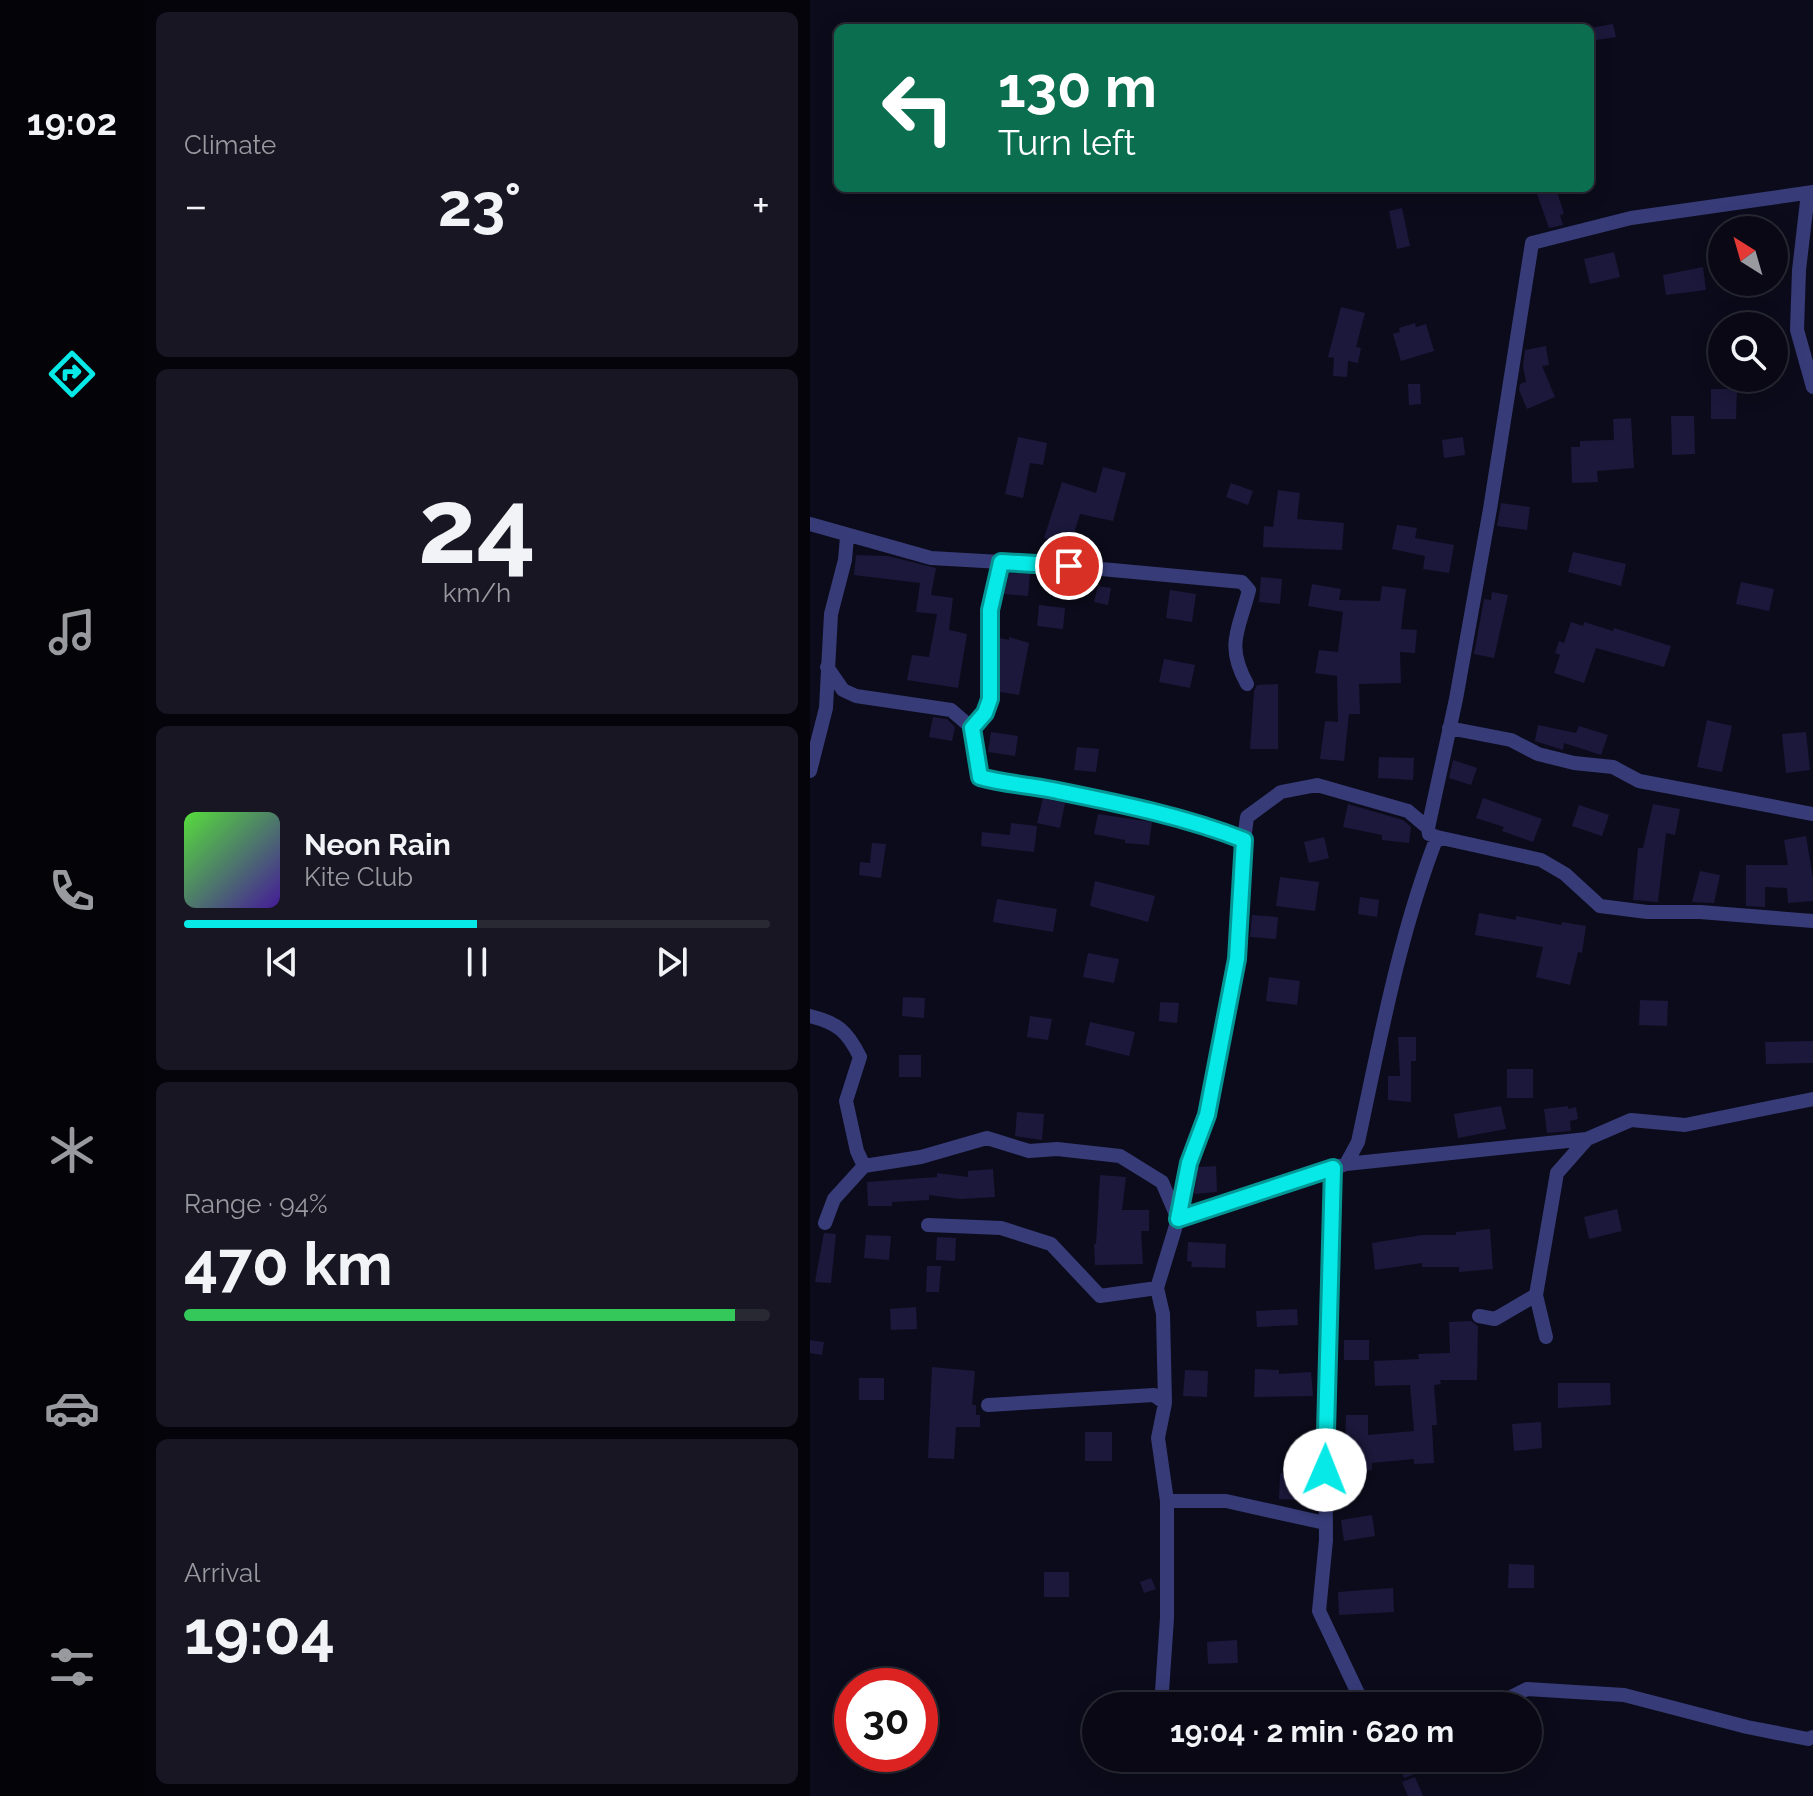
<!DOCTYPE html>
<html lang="en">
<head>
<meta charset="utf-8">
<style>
  :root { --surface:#090814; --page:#171622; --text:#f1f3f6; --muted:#999aa0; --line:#292934; --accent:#07e9e6 }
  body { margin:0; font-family:Raleway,sans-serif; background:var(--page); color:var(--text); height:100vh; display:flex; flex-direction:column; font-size:30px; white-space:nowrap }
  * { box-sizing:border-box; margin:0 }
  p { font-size:26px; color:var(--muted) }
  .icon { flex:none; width:44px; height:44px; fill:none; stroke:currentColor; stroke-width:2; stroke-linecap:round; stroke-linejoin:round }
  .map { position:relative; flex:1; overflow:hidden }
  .details { display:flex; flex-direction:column; gap:12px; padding:12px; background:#05040b; width:666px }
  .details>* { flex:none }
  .top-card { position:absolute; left:24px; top:24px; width:760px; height:168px; border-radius:12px; box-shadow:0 4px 20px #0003,0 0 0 2px var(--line); background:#0b6e4f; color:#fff; overflow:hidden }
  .needle { width:52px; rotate:323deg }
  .tools { position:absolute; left:898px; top:216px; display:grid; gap:16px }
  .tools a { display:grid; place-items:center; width:80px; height:80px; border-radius:50%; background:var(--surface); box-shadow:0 4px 20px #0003,0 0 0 2px var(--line); font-size:40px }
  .speed { position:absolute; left:24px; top:1668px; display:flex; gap:16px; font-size:40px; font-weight:700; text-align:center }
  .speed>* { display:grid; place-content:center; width:104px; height:104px; border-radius:50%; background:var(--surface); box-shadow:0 4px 20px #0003,0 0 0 2px var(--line); line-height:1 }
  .speed .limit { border:12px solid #d22; background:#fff; color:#111 }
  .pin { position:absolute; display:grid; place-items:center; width:68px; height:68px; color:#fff; margin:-34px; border:4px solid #fff; border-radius:50%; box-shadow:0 2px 8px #0007 }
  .me { position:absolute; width:88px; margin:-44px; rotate:1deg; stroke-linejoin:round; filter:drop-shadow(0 0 6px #0008) }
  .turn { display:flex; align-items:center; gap:28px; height:168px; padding:0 32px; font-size:36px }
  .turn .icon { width:104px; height:104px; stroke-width:2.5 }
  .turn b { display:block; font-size:56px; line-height:68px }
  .big { font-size:60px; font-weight:700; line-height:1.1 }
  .details .card { flex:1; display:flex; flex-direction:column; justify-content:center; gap:12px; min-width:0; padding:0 28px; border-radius:12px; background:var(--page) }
  .details .dial { align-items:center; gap:0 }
  .dial b { font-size:104px; line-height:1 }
  .song { display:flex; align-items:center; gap:24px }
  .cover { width:96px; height:96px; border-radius:12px; background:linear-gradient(135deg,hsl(110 70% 55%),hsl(260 70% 35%)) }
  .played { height:8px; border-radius:4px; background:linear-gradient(90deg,var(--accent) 50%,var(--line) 50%) }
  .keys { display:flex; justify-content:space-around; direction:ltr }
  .heat { display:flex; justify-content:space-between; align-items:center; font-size:44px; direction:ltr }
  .charge { height:12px; border-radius:6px; background:linear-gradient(90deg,#34c759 94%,var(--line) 0) }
  .trip { position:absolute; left:272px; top:1692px; width:460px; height:80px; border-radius:40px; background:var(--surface); box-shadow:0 4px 20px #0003,0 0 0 2px var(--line); font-weight:700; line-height:80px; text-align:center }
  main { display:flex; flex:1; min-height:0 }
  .dock { display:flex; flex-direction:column; width:144px; justify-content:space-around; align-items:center; background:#040308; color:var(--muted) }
  .dock .icon { width:56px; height:56px }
  .dock .active { color:var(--accent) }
  .dock b { font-size:36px; color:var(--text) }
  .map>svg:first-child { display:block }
  .building { fill:#1b183b }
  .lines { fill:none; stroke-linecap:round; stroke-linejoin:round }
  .street { stroke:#373c79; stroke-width:14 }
  .route-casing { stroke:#059796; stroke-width:20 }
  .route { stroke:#07e9e6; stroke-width:14 }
</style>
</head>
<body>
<main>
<nav class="dock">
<b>19:02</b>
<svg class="icon active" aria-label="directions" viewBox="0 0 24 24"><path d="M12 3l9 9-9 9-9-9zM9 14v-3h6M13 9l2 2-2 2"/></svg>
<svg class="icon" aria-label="music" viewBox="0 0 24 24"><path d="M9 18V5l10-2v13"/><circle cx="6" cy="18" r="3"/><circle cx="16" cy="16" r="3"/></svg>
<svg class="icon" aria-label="phone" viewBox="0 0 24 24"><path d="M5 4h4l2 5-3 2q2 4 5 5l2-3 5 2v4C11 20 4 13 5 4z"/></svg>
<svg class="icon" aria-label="climate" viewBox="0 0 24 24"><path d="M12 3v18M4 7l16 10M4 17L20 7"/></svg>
<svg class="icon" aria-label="car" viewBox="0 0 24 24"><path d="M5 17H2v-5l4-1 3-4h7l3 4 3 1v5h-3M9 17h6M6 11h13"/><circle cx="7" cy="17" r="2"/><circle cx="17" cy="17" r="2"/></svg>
<svg class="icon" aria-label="filters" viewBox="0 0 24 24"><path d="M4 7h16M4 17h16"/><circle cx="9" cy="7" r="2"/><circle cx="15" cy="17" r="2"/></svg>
</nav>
<section class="details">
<div class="card"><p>Climate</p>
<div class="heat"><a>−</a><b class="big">23°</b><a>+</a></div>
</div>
<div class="card dial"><b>24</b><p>km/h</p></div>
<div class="card">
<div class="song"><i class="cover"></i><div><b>Neon Rain</b><p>Kite Club</p></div></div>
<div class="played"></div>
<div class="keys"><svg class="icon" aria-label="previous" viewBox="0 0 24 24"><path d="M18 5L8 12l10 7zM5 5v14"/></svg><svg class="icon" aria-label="pause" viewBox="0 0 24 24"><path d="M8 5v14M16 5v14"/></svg><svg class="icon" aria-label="next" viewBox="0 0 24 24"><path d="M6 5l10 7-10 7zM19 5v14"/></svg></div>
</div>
<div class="card"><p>Range · 94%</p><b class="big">470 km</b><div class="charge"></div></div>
<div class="card"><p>Arrival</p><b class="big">19:04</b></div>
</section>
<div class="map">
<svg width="1003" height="1796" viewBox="0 0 1003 1796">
  <rect width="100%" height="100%" fill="#0c0b1b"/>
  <!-- building -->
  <path class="building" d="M803 24 806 37 780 41V28Z
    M725 188H746L754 214 750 215 753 225 739 228Z
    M592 208 600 246 587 249 579 211Z
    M804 252 810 277 780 284 774 259Z
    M893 267 896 290 856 295 853 275Z
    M531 307 555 313 546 347 551 348 548 363 538 361 537 377 523 376 524 358 518 357Z
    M605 323 606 327 616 324 624 351 591 361 583 334 590 332 589 328Z
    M736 346 739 365 732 366 745 397 717 409 709 390 710 384 716 382 713 366 715 350Z
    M598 384H610L611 404 599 405Z
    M901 389H927L926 419H901Z
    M861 416H884L885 454 862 455Z
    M821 418 824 468 787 471 788 482 762 483 761 447H770V441L804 440 803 419Z
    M208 437 237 443 233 465 220 463 213 498 195 494Z
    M653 437 655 455 634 458 632 440Z
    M293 467 316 473 303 521 270 514 260 546 234 538 252 482 286 493Z
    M421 483 443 491 438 505 416 497Z
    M468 490 490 493 487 519 534 523 532 550 453 547 454 526 463 527Z
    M691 503 720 507 717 530 687 526Z
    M587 525 607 528 605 538 644 545 639 573 613 569 615 556 582 549Z
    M763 552 816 564 811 586 758 572Z
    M46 555 78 556 126 568 121 595 143 598 139 630 157 634 148 688 97 680 102 655 119 657 127 614 106 612 110 583 44 575Z
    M199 573 220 574 218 596 194 594Z
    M451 577 472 579 470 604 449 602Z
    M931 582 964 589 959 611 926 604Z
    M502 584 531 589 529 600 570 601 572 586 596 589 591 629 607 630 605 653 590 652 591 683 549 684 550 714H539L534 761 510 759 515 721 528 722 527 676 505 673 509 650 528 652 533 612 498 606Z
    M288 586 301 588 298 605 284 602Z
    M360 590 386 594 382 622 356 618Z
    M682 592 698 595 684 658 664 654 674 599 681 600Z
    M229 605 255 608 253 629 227 626Z
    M761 622 773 626 774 622 803 631 804 628 861 646 854 667 786 648 774 683 744 673 750 655 745 653 749 641 754 643Z
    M199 637 219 643 209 695 190 692V638L199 640Z
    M354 659 385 665 380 688 349 682Z
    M468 684V749H440L444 691 447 685Z
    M123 717 137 719 145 727 142 741 119 737Z
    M897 720 922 726 912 772 887 767Z
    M728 725 766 733 769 726 798 735 791 755 754 743 753 750 725 741Z
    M181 732 208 736 205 756 178 752Z
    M996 732 1000 770 976 773 972 734Z
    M267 747 289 749 286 772 264 770Z
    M569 757 604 758 603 780 568 778Z
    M643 760 667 768 661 785 639 778Z
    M233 798 255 803 250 828 227 823Z
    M673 798 732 819 723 842 692 831 694 827 666 818Z
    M538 804 593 820 601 827 599 843 572 840V835L533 827Z
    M843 804 870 809 865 835 856 833 848 902 823 900 828 848H833Z
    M769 805 799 815 792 836 762 826Z
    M288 814 342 822 339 845 315 843V840L284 834Z
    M201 823 227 826 224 852 171 846 172 832 200 835Z
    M996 836 1003 879V901L978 903 977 888 955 887V907L936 906V865H978L974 840Z
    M514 837 519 858 499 863 494 842Z
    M62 843 76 844 71 878 49 875 50 862 60 863Z
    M890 871 910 875 904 903 882 902Z
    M470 877 509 882 505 911 466 906Z
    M285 881 345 896 338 922 280 906Z
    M550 897 569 900 567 917 548 914Z
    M187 899 247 909 243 932 183 922Z
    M669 913 706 920V916L751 925 752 922 776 926 772 953 768 952 760 985 726 977 733 947 665 935Z
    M442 915 468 917 466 939 440 937Z
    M278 953 309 959 304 983 273 977Z
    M459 977 490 981 487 1005 456 1001Z
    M93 997 115 998 114 1018 92 1016Z
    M830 1000 858 1001 857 1026 829 1025Z
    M350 1002 369 1003 367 1023 349 1021Z
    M220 1016 242 1019 238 1040 217 1037Z
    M280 1022 325 1032 319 1056 275 1045Z
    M588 1037H606V1061H601V1102L578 1100V1076H590Z
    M1003 1041V1063L956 1064 955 1042Z
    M89 1055H111V1077H89Z
    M697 1069H723V1098H697Z
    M691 1106 696 1129 648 1138 644 1114Z
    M758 1106V1109L766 1107 768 1119 760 1121 761 1131 737 1133 734 1109Z
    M207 1112 234 1114 232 1140 205 1136Z
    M406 1166 407 1192 384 1194 388 1167Z
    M183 1169 185 1197 150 1199 119 1195V1200L82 1202V1206H58L57 1182 127 1177V1173L158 1177V1171Z
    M290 1175 316 1177 312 1210H339V1231H331L333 1264 285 1265 284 1244H286Z
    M807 1209 812 1231 779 1239 774 1217Z
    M680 1229 683 1269 649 1272V1267H612V1263L565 1270 562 1243 612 1235H646V1232Z
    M14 1233 26 1234 21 1283 5 1282Z
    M56 1235 81 1236 79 1260 54 1258Z
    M127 1237 146 1238 145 1261 126 1260Z
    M378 1242 416 1244 415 1268 381 1267 382 1262 377 1261Z
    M117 1266H131L129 1292H116Z
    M106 1307 107 1329 81 1330 80 1309Z
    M487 1309 488 1325 447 1327 446 1311Z
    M661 1321 668 1326 667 1380H630L631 1384 624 1385 627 1425H622L624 1463 604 1464V1459L562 1463V1470L538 1474 535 1448 536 1415H558V1435L604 1431 600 1385 565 1386 564 1361 609 1359 608 1354 640 1353 639 1322Z
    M0 1340 14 1342 12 1355 0 1353Z
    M534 1340H559V1360H534Z
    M122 1367 165 1371 162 1405H166V1415H170V1427H146L144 1459 118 1458Z
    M445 1369 469 1370V1374L501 1372 503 1396 444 1397Z
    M375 1370 398 1371 397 1397 373 1396Z
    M49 1378H74V1400H49Z
    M748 1383H800L801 1405 748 1408Z
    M731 1422 732 1448 704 1451 702 1424Z
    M275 1432H302V1461H275Z
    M470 1473 490 1474 489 1500 469 1499Z
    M562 1515 565 1536 534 1541 531 1520Z
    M699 1564 724 1565V1588H698Z
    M234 1572H259V1597H234Z
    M341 1578 346 1589 334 1593 330 1582Z
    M583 1588 584 1612 529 1615 528 1592Z
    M427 1640 428 1663 398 1664 397 1642Z
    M659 1758H695V1761L662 1771Z
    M600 1762 605 1774 594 1778 590 1766Z
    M605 1777 613 1796H598L592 1782Z"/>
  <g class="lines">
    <!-- street -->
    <path class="street" d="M1003 192 821 218 722 243 680 509 646 699 618 828 619 834 627 837 731 860 755 874 790 906 837 912H890L1003 921
      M998 193 989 270 987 330 1003 387
      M0 524 121 558 259 566 432 582 439 590C429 630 415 644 437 684
      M17 667 33 690 46 696 141 710 162 728 170 777C195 784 218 785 243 790 307 803 372 816 434 840
      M162 728 175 713 180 699V610L191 562
      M639 728 701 740 728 754 764 763 803 767 829 781 1003 814
      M0 771 16 708 21 614 35 560 37 537
      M0 1016C28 1023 37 1031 50 1057L36 1101 47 1151 54 1166
      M536 1164 548 1142C570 1040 589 935 627 837
      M523 1168 515 1383 516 1540 509 1611 554 1706
      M15 1223 24 1199 54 1166 111 1157 177 1138 219 1151 247 1149 310 1156 352 1182 368 1219 379 1163 397 1115 427 959 434 840 437 817 471 792 507 785 598 811 618 828
      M118 1225 191 1228 241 1244 290 1296 347 1288 368 1219 536 1164 777 1139 821 1120 875 1125 1003 1099
      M347 1288 353 1314 355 1403 348 1438 357 1501V1618L351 1706
      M669 1316 685 1319 726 1295
      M736 1337 726 1295 747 1173 777 1139
      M178 1405 344 1395 355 1403
      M357 1501H416L515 1523
      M683 1706 717 1689 814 1695 937 1727 998 1739 1003 1737"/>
  </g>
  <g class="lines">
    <!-- route casing -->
    <g class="route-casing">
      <path id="route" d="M259 566 191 562 180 610V699L175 713 162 728 170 777C195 784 218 785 243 790 307 803 373 816 434 840L427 959 397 1115 379 1163 368 1219 523 1168 515 1470"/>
    </g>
    <!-- route -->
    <use href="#route" class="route"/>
  </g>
</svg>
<div class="tools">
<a><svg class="needle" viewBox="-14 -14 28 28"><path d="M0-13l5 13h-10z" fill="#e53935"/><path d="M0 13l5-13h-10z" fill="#999aa0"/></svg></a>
<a><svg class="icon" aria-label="search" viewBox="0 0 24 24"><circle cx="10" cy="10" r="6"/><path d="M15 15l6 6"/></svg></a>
</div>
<div class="speed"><div class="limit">30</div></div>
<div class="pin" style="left:259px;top:566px;background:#d93025"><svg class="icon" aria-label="arrive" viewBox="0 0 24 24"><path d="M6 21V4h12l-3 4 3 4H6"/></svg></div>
<svg class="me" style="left:515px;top:1470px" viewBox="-20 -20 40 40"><circle r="19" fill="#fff"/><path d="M0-13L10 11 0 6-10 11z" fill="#07e9e6"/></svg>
<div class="trip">19:04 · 2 min · 620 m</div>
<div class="top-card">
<div class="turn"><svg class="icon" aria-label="left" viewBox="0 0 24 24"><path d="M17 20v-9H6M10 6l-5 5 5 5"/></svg><div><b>130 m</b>Turn left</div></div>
</div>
</div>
</main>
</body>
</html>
